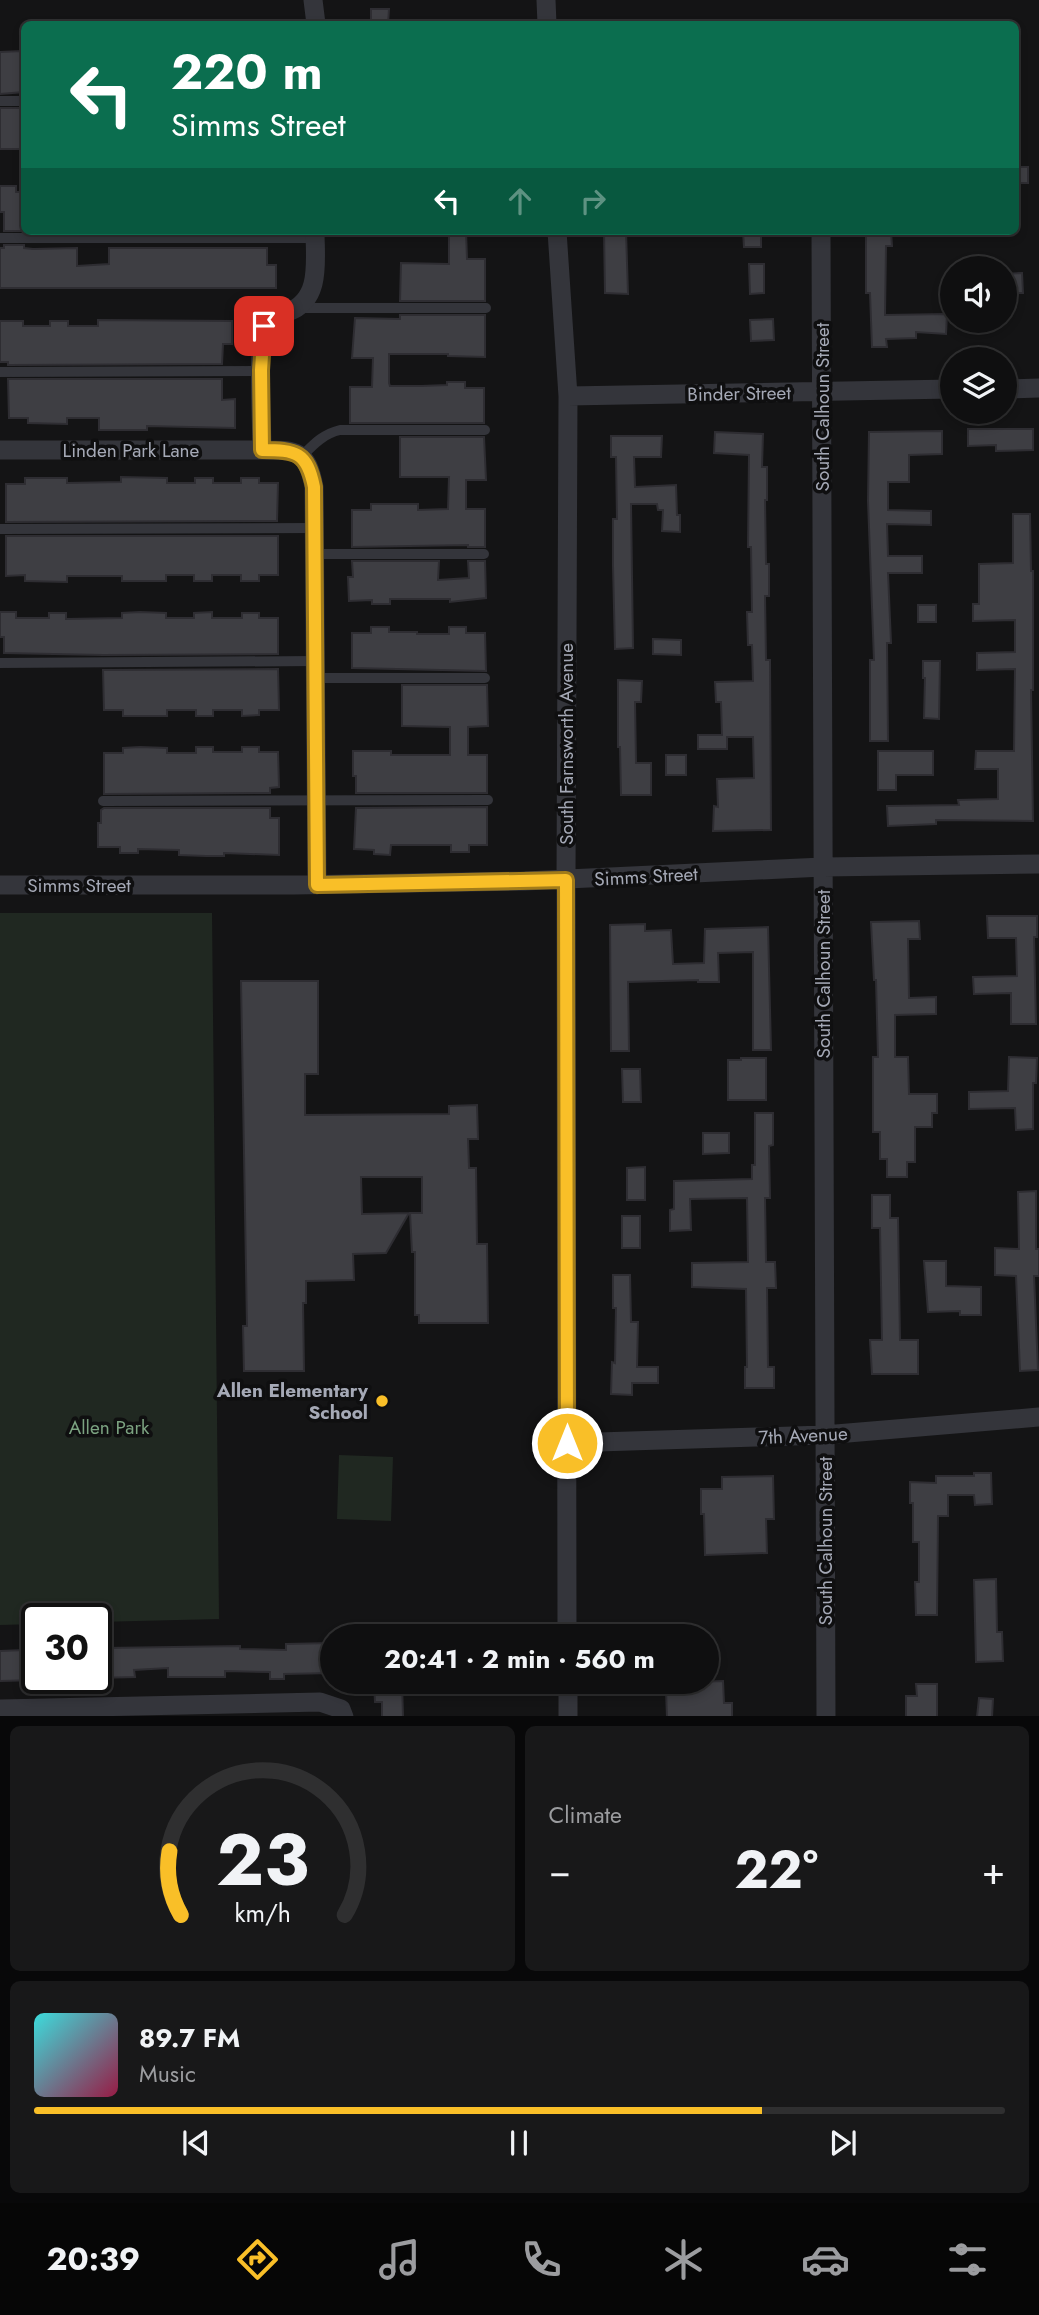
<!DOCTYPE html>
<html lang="en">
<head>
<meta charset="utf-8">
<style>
  :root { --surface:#0f0f10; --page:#181819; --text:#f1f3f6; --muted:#9b9c9f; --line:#2f2f30; --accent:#f9bf28 }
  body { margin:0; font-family:Jost,sans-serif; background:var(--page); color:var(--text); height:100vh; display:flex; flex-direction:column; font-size:26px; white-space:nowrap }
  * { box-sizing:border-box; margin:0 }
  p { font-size:23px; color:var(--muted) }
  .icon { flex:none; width:38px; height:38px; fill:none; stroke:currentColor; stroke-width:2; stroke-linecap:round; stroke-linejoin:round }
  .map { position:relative; height:1716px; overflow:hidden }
  .drawer { display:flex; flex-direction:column; gap:10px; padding:10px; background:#080809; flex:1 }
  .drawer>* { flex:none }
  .hud { position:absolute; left:21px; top:21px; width:998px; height:214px; border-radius:10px; box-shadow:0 4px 10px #0003,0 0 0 2px var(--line); background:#0b6e4f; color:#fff; overflow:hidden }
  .controls { position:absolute; left:940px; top:256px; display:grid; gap:14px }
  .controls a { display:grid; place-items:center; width:77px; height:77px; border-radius:50%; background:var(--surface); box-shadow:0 4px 10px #0003,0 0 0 2px var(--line); font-size:35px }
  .speed { position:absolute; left:21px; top:1603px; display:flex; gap:14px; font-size:35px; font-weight:700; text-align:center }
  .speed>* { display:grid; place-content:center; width:91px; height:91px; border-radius:50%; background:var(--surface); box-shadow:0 4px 10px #0003,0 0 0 2px var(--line); line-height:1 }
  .speed .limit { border:4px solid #111; border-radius:10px; background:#fff; color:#111 }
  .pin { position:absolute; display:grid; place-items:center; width:60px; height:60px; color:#fff; margin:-30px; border-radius:14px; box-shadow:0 4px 10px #0006 }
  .me { position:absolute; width:77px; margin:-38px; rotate:0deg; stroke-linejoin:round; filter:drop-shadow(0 0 5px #0008) }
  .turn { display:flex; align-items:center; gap:24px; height:147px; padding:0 35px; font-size:32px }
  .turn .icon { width:91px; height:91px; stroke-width:2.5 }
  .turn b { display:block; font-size:49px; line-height:60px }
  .lanes { display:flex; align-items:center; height:66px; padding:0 35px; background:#0003; justify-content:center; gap:35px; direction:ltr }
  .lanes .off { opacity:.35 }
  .big { font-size:52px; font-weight:700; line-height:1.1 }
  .drawer .card { flex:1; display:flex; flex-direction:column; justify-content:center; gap:10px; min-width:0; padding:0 24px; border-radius:10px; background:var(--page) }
  .drawer .dial { align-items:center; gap:0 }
  .dial svg { height:182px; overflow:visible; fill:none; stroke:var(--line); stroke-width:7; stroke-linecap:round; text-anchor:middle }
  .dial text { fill:var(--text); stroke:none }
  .song { display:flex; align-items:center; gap:21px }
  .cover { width:84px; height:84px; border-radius:10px; background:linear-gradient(135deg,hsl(180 70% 55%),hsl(340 70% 35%)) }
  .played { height:7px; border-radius:4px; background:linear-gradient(90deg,var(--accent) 75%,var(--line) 75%) }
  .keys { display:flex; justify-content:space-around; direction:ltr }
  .heat { display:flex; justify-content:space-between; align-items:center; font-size:38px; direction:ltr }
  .drawer .tiles { flex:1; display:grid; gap:10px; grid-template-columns:1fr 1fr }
  .card:last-child { grid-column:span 2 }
  .trip { position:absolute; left:320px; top:1624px; width:399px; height:70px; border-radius:35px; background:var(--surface); box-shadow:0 4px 10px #0003,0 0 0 2px var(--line); font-weight:700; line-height:70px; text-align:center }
  .tabs { display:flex; height:112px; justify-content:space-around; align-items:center; background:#060606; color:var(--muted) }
  .tabs .icon { width:49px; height:49px }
  .tabs .selected { color:var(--accent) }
  .tabs b { font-size:32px; color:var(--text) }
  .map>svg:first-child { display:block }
  .green { fill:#202821 }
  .building { fill:#3e3e43; stroke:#2e2d32; stroke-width:2 }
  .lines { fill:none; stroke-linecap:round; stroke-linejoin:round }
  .lane { stroke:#34353b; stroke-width:10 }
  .street { stroke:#34353b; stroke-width:19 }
  .route-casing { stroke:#a27c1a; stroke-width:18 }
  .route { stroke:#f9bf28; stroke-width:12 }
  .poi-dot { fill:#f9bf28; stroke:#0f0f10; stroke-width:2.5 }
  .labels { text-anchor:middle; stroke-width:7; stroke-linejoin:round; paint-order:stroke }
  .street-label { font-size:19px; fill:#a5a9b6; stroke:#0f0f10 }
  .poi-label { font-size:19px; font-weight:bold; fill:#a5a9b6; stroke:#0f0f10; text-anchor:end }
  .park-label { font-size:19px; fill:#7ba280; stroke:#0f0f10 }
</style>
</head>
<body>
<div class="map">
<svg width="1039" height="1717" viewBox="0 0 1039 1717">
  <rect width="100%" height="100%" fill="#141415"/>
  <!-- green -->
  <path class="green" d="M0 913H212L219 1619 96 1622V1619H37V1624L0 1625Z
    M339 1455 393 1457 391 1521 337 1519Z"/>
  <!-- building -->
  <path class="building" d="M371 9H389L388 24H371Z
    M22 51V57H24V92L0 94V52Z
    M0 108H20V149H0Z
    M1015 167H1028V183H1015Z
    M0 186H16V192H24V231H4V212H0Z
    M449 231H466L467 259H485V301H400L401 263 449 264Z
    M604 231H626L628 294 605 293Z
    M743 231H761V247H744Z
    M866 231H891L892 246H886L885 315 947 314 946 334 916 332V338L886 339 887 347H872L870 293H866Z
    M4 245H24V248L33 249 77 248V266L109 264V248H267V265H276V288H0V248H4Z
    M749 264H764V293L750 294Z
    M1022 273 1023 293H1004V274Z
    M400 315H485V357L448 356V354H389V383L390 386H421L447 385V382H465V388H484V423H350V387H372L373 358H352L355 318 400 319Z
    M773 319 774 340 751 341 750 320Z
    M98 320 232 321V344H223L222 364 8 365V362H0V321H23V326H50V321H68V326H98Z
    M8 379H222V400L235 399V428L147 426V430H99V418H67V424L28 423V418H9Z
    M968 429H1033V450L996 451V445L968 446Z
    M942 431V454L909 455V482H888V510L931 511V525L887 524 888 556H922V573H888L891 643H887L888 741H870V660H874L868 501 869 432Z
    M715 432 763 434 762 467H767V500H765L766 564H769V596H765L766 660H770L771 830 713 831 714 806 718 807 717 779 754 778 753 737H727V749H698V735H722L721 702H716L715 682 753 681 752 645H748L747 612H752L751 547H748L749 455 714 453Z
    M611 436H662L661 457H634L635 487 676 485 677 515H680V532L662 531 663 510H658L657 504H631L633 648 615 649 613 566V519H617L616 457H611Z
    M400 437H484L486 480H466V509H485V547H468V545L352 547V510H371V504H418V510L448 509 449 477H400Z
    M121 477 167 478V483H195V478H213V483H241V478H259V483H278L277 521 6 522V484H25V478H67V483L121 482Z
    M1013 514H1030L1031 571H1033V690H1031L1033 821 936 820V824L888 826 887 806 959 805 958 800 998 799V769H975L976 751H1014L1015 669 977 670V653L1015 652V620L973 621V604H979V564L1013 563Z
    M6 536H278V575H259V581H241V575H212V581H194V575H166V581H122V576H67V582L25 581V575L6 576Z
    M352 561H439L438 580 469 578 468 561H485L486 598 450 602V599H390V604H372V600L349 601 348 577H353Z
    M918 605H936V622H918Z
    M0 612H16V618H49V613H66V619L122 618V613L140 612 166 613V618H194V613L212 612V618H242V613H259V618H278V654L103 655 4 653V637H0Z
    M371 627H389V632H417V634H449V627H466V633H485L486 671 352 668V633H371Z
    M653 639 681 640V655L653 654Z
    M923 661H940L939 719 924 718 925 678H923Z
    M278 669 279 710H259V715L242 716V710H213V716H196V710H167V716H123V710H104L103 670Z
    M618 680 642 681 641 702H635L636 763H651V795H621L620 747H618Z
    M402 685H487L488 726 468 727V755H487V793H356V776H353V751H391V755H450V727L402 726Z
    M140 747 167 748V753H196V747H213V752H242V747H259V752H278L279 787 270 788V793L104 794V753H123V748Z
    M878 751H933V775H896V790H878Z
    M666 755H686V775H666Z
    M487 807V845H469V852H451V845H391L390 855 374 854V850L354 849 356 808Z
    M104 808H270V818H279V855L224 853V856H206L179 855V850L138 849V853H120V847H98V823H101V810Z
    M987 916H1037V937H1034L1036 1024H1011V993L974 994 973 977 1017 976 1016 938H988Z
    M919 921 920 939H908L909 998 936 997V1014L895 1015V1057H908L909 1094H937V1113H932V1127H915V1162H907V1177H887V1159H880V1132H873V1057H878L876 980H874L871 922Z
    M645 924V931L671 930 673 964 704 963 705 929 768 927 771 1050H753V952L718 953 719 982H698V980L628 982 629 1051H611L610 925Z
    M241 981H318V1074H305V1115L449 1114V1106L477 1105 478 1139H468L469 1168H476L477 1244H487L488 1323H419V1315H415V1252H412L410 1213H422V1177H361L362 1214 409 1213 386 1253 353 1254 354 1280 306 1281V1303H303L304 1371H244L243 1326H247Z
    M1009 1057 1037 1058 1036 1083H1033V1129L1016 1130 1015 1108 969 1109V1092L1008 1091Z
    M741 1058H766V1100H728V1060H741Z
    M622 1069H640L641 1102H623Z
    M755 1113H773V1145L769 1146 770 1198H765L766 1262H775L776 1288H767L768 1367H774V1388H745V1367H747L746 1289 692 1287V1263L748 1262 747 1198 690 1199 691 1230 670 1231V1210L674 1209V1181L752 1179V1165H755Z
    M703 1133H729V1153L703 1154Z
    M645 1167V1200H627V1168Z
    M1036 1191V1249H1039V1276H1034L1038 1370 1020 1371 1016 1276 995 1275V1248L1019 1249 1018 1192Z
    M872 1195H890V1218H898L900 1340H918V1374H872L870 1340H882L880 1228H872Z
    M622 1216H640V1248H622Z
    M924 1261H946V1286L981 1287V1315H960V1311L928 1312Z
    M613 1275H630L631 1322H638L637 1367H658V1383H632V1395L611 1394 612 1362 615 1363 616 1308H613Z
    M974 1473H991L992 1504 975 1505 974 1495H948V1516H938L937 1615H916L915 1582H919V1542H913V1503H910V1482L936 1483V1476H974Z
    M773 1476 774 1519H766L767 1553 705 1555 704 1514H701V1489H722V1477Z
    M996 1579 997 1632H1002L1003 1661 976 1662 974 1580Z
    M332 1643V1673L284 1674V1679H270V1672L225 1671V1677H168V1668L134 1670 135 1677 96 1678V1653H107L106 1648 240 1646V1649L286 1650V1644Z
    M25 1650H37V1680L0 1681V1651Z
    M723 1681 724 1703H732V1717H667L666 1691H696V1682Z
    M374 1682H402L403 1717H382V1702H375Z
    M916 1684H937V1717H906V1696H917Z
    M979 1698 993 1699 992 1717H977Z"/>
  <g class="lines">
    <!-- lane -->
    <path class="lane" d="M0 101H24
      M0 238H315
      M299 308H486
      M0 372 261 371
      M302 456C314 444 323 434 340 430H485
      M0 529 315 528
      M315 554H484
      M0 663 315 661
      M315 678H485
      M103 801 488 800"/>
    <!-- street -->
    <path class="street" d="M313 0 316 24
      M546 0 547 24
      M315 231C315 260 322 300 288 312 280 315 270 316 265 324 257 339 262 427 262 450 297 450 307 450 314 487L317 885
      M557 231 568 396 566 880 567 1636
      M821 231 826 1717
      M1004 389 1039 388
      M568 396 952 389
      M0 450H262
      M0 885H294L525 881 823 867 1039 864
      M567 1443 824 1435 1039 1417
      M568 1682V1717
      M0 1709 320 1702 341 1709 344 1717"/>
  </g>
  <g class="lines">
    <!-- route casing -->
    <g class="route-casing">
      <path id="route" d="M264 326 261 370 262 450C296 450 307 452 314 487L317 885 566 880 567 1443"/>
    </g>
    <!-- route -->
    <use href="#route" class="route"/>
  </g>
  <!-- markers -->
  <circle class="poi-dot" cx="382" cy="1401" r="7"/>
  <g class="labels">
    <!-- street labels -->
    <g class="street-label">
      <text transform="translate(739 393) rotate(-1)" y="7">Binder Street</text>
      <text transform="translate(822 407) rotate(-90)" y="7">South Calhoun Street</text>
      <text x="131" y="457">Linden Park Lane</text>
      <text transform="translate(566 744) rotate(-90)" y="7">South Farnsworth Avenue</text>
      <text transform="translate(646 876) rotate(-3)" y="7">Simms Street</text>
      <text x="79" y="892">Simms Street</text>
      <text transform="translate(823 974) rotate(-90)" y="7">South Calhoun Street</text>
      <text transform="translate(803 1435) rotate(-3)" y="7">7th Avenue</text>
      <text transform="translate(825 1541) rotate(-90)" y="7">South Calhoun Street</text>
    </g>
    <!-- poi labels -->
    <g class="poi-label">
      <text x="368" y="1397">Allen Elementary<tspan x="368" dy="22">School</tspan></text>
    </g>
    <!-- park labels -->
    <g class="park-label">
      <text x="109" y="1434">Allen Park</text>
    </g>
  </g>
</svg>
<div class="controls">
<a><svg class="icon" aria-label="sound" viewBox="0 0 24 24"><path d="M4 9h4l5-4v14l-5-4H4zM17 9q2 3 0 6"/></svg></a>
<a><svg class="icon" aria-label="layers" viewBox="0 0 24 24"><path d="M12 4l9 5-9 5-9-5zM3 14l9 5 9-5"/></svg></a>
</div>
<div class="speed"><div class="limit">30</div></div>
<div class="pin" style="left:264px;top:326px;background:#d93025"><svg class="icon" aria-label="arrive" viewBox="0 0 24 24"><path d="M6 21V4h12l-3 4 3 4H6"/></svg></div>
<svg class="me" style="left:567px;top:1443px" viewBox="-20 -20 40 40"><circle r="17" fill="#f9bf28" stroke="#fff" stroke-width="3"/><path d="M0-11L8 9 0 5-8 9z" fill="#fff"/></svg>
<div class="trip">20:41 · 2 min · 560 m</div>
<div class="hud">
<div class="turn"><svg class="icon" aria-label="left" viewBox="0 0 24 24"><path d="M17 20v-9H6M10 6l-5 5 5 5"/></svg><div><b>220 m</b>Simms Street</div></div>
<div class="lanes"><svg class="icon" aria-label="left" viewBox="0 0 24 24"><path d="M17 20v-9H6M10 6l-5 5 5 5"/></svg><svg class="icon off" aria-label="ahead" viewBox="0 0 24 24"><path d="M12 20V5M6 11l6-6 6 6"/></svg><svg class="icon off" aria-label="right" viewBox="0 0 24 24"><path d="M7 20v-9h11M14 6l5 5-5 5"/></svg></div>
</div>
</div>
<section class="drawer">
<div class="tiles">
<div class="card dial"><svg viewBox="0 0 100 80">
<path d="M14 69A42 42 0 1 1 86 69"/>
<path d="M14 69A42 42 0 0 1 9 41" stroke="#f9bf28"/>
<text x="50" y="56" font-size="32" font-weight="700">23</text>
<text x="50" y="72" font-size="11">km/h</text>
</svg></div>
<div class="card"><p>Climate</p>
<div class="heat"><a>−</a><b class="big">22°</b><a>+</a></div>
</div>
<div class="card">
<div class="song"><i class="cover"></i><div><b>89.7 FM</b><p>Music</p></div></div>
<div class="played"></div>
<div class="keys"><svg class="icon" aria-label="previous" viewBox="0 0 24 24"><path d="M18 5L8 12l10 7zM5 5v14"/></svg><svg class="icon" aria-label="pause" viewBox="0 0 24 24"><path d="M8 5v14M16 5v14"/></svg><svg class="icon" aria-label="next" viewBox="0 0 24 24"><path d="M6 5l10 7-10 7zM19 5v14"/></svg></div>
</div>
</div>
</section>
<nav class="tabs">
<b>20:39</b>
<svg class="icon selected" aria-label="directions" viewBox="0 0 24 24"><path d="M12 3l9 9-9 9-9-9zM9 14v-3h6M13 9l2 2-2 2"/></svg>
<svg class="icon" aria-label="music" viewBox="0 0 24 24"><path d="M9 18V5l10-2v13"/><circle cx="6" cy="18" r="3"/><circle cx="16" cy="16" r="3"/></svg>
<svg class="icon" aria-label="phone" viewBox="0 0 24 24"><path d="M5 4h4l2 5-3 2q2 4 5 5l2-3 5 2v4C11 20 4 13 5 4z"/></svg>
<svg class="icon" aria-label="climate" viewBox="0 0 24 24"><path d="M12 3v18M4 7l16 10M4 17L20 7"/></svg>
<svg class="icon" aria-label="car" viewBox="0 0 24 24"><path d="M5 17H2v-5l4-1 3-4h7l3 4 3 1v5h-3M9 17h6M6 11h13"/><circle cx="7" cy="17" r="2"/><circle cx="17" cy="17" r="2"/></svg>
<svg class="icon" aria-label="filters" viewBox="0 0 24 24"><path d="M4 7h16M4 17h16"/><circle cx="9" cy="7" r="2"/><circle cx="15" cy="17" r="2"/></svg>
</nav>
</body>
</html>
